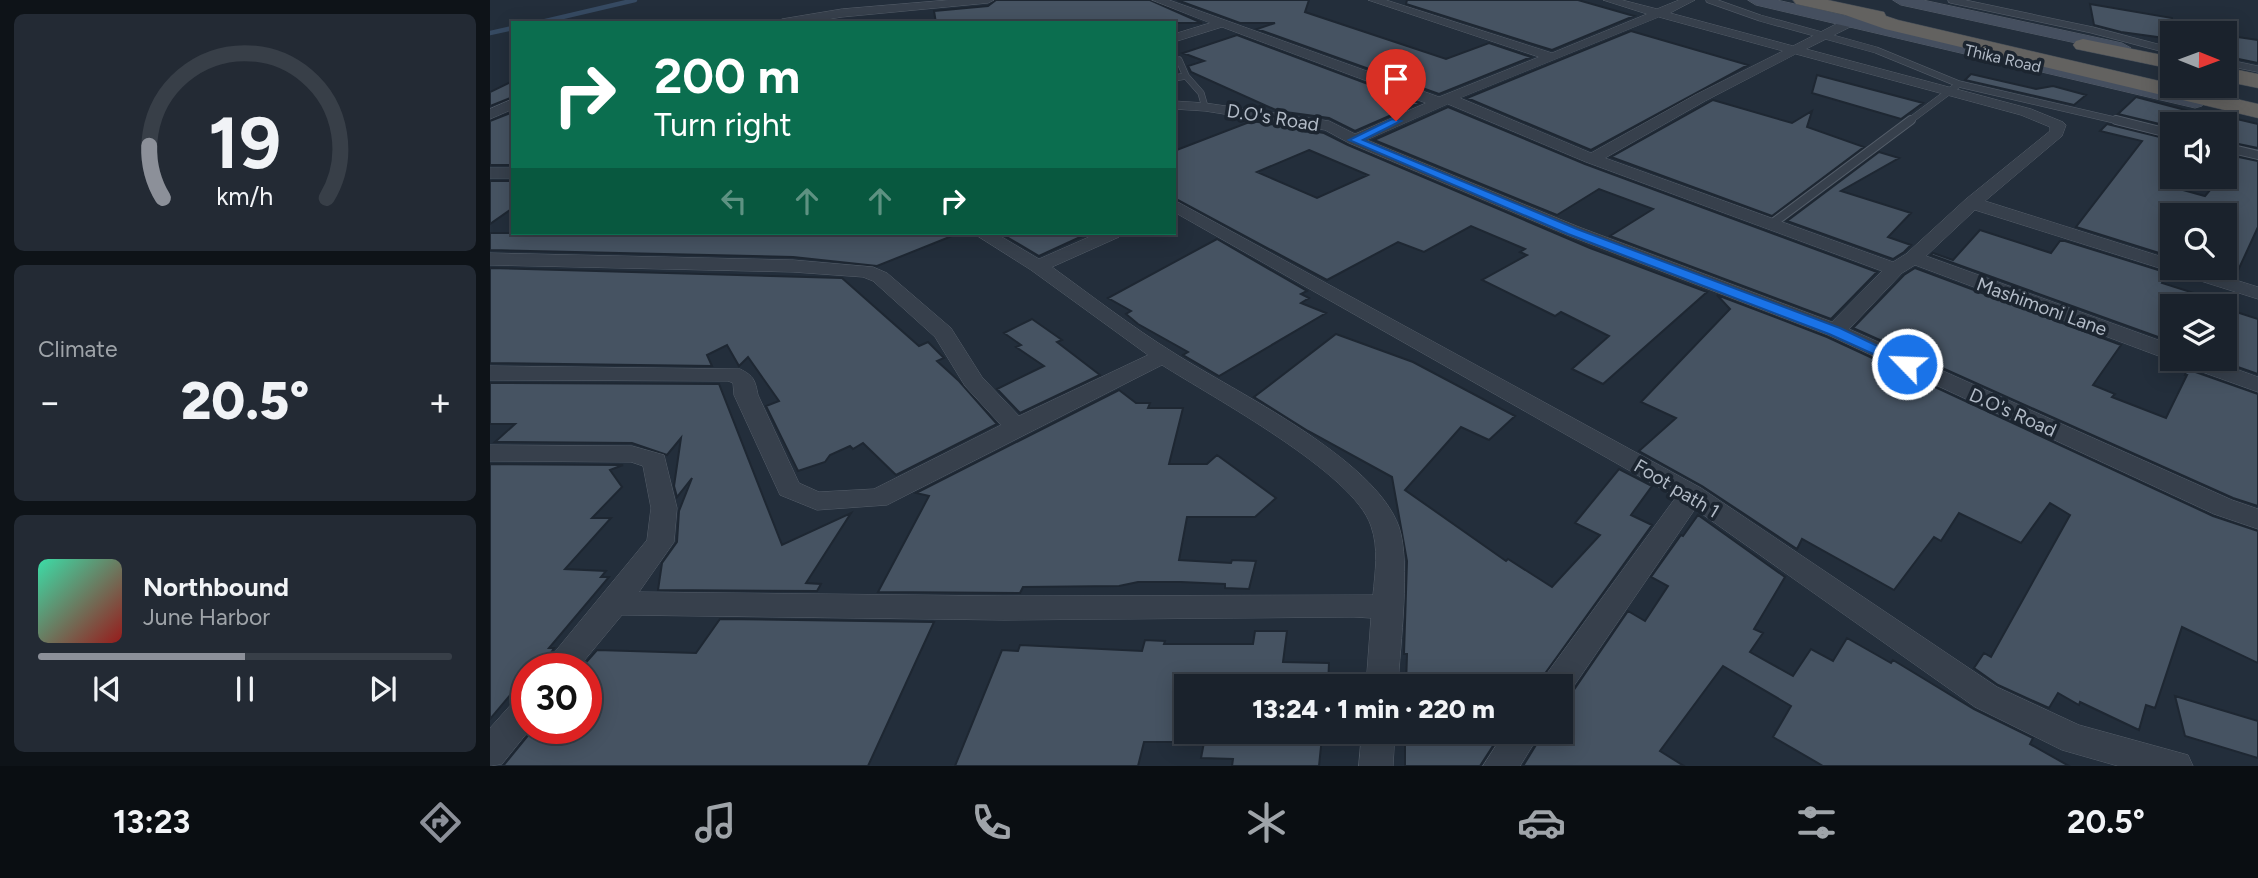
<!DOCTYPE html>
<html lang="en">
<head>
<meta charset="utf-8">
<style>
  :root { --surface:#1a222c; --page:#232a34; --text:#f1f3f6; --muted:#9fa4a9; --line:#383f48; --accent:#8c9099 }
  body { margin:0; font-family:Figtree,sans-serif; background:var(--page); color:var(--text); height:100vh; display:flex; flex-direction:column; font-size:26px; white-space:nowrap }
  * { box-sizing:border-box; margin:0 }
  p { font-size:23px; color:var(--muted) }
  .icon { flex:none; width:38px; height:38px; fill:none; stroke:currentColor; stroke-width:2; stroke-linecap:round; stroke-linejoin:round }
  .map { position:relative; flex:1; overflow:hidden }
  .side { display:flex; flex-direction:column; gap:14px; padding:14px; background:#0e1318; width:490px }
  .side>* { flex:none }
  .top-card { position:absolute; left:21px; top:21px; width:665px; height:214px; border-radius:0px; box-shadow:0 4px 18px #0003,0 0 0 2px var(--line); background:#0b6e4f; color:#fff; overflow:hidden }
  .needle { width:46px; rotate:91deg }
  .tools { position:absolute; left:1670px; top:21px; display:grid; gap:14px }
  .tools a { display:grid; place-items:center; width:77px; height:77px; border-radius:0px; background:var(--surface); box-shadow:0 4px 18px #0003,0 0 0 2px var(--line); font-size:35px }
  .speed { position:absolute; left:21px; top:653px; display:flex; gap:14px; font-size:35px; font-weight:700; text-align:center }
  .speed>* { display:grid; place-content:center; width:91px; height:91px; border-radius:50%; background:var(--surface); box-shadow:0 4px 18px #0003,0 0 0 2px var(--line); line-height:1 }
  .speed .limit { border:10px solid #d22; background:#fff; color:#111 }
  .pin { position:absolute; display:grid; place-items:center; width:60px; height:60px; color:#fff; margin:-72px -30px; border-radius:50% 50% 50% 0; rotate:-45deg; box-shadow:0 0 7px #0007 }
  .pin .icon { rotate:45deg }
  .me { position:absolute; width:77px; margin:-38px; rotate:294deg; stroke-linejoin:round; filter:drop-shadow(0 0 5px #0008) }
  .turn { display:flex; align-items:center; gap:24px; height:147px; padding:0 28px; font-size:32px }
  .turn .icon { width:91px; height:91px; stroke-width:2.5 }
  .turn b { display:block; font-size:49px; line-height:60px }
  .lanes { display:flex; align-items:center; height:66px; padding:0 28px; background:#0003; justify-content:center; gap:35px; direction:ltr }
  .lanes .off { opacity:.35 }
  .big { font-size:52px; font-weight:800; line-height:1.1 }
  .side .card { flex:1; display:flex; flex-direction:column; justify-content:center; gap:10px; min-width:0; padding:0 24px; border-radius:10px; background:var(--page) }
  .side .dial { align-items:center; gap:0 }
  .dial svg { height:182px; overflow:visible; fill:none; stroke:var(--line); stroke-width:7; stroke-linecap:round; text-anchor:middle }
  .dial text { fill:var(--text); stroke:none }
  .song { display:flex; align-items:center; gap:21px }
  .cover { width:84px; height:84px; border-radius:10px; background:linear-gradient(135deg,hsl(160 70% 55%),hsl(0 70% 35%)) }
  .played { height:7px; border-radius:4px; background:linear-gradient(90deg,var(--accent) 50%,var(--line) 50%) }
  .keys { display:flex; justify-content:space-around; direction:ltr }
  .heat { display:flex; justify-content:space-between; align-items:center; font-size:38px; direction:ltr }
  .trip { position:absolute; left:684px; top:674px; width:399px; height:70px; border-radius:0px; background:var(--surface); box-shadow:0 4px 18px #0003,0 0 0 2px var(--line); font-weight:800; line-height:70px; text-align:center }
  .menu { display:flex; height:112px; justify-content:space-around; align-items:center; background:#0a0e12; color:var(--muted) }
  .menu .icon { width:49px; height:49px }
  .menu .current { color:var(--accent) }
  .menu b { font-size:32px; color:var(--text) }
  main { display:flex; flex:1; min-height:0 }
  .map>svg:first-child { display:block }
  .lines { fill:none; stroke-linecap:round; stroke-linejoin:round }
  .stream { stroke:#364a62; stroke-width:4.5 }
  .building { fill:#465362; stroke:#1e2732; stroke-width:2; fill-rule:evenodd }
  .service-far1-casing { stroke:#555e6a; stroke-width:7 }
  .service-casing { stroke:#555e6a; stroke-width:10 }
  .minor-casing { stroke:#555e6a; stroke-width:1 }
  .secondary-casing { stroke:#555e6a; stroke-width:1 }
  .trunk-casing { stroke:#424b56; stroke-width:1 }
  .service-far1 { stroke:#37404c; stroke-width:6 }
  .service { stroke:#37404c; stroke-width:8 }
  .minor { fill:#37404c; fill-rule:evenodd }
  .secondary { fill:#454f5f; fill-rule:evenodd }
  .trunk { fill:#636260; fill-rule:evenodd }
  .route { fill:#1a73e8; stroke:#114b97; stroke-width:2 }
  .labels { text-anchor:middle; stroke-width:7; stroke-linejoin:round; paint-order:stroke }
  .far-street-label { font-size:16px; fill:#b2bbc7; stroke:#1c2530 }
  .street-label { font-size:19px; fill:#b2bbc7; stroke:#1c2530 }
</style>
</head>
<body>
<main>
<section class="side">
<div class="card dial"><svg viewBox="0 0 100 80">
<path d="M14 69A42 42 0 1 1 86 69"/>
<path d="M14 69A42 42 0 0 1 8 46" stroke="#8c9099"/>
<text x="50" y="56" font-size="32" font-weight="700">19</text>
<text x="50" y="72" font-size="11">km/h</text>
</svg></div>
<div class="card"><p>Climate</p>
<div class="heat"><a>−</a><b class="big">20.5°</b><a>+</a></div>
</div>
<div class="card">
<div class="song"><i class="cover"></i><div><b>Northbound</b><p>June Harbor</p></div></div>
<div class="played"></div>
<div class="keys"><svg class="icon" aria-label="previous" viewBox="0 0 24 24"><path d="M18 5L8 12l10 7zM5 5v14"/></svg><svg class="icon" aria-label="pause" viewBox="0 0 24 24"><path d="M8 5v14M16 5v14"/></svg><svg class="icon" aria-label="next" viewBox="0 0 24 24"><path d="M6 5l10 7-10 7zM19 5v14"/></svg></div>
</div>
</section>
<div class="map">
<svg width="1768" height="766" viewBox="0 0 1768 766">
  <rect width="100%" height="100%" fill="#232e3b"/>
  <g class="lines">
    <!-- stream -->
    <path class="stream" d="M47 23 145 0
      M0 33 23 28"/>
  </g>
  <!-- building -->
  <path class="building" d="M506 0H660L712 23H446L444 11 498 6Z
    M687 0H819L815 12 956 59 999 43 1041 57 949 94 767 29 785 23H750Z
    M917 0H1088L1144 16 1062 50 916 4Z
    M1600 4 1682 18V39L1631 32 1604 25Z
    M1141 31 1258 65 1101 150 977 98Z
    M747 35 929 103 865 131 839 118 788 111 701 72 698 66 714 61 693 53Z
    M1734 35 1768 40V63L1734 56Z
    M1481 74 1546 89 1563 86 1596 95 1584 105 1475 80Z
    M1327 75 1433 103 1411 119 1322 93Z
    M23 81V97L0 106V92Z
    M1646 97 1722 117 1721 124H1682V127L1628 114Z
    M1223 100 1302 123 1322 111 1317 127 1374 147 1282 216 1121 157Z
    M958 107 1095 164 1387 272 1341 319 1120 236 1163 209 1109 189 1067 215 884 140Z
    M23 112V165H0V121Z
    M1734 116 1768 124V148L1734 141Z
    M762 121 834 133 858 145 1100 248 1217 292 1113 384 1082 369 1119 336 1071 312 1065 316 992 280 1037 255 1030 252 1035 249 981 226 934 252 908 242 837 280 684 198V151ZM819 150 878 175 827 198 767 172Z
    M1617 124 1682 140V187L1715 196 1731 177H1734V154L1768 161V227L1745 277 1734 274V215H1682V257L1586 227 1652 141 1610 131Z
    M1389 152 1409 158 1351 191 1421 213 1398 237 1421 245 1414 252 1403 259 1297 221Z
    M0 181H23V208L0 224Z
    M1490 230 1561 253 1570 241H1575L1678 273 1672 283 1729 301 1728 306H1682V342L1441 255 1443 253 1463 260Z
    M0 233H467V234L387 266 303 257 0 250Z
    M510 233H599L549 256Z
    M727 239 817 291 811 294 819 298 811 303 836 313 729 376 693 355 698 352 648 324 636 314 641 311 618 298Z
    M0 268 352 278 429 346 438 342 454 358 447 361 469 381 507 424 406 475 373 443 363 449 360 446 340 455 335 462 308 471 276 406 289 401 258 357 249 366 237 345 217 355 222 366 0 363Z
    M1425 268 1631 345 1603 385 1625 394 1622 397 1676 418 1697 375H1695L1697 369 1768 394V506L1743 498 1363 328 1414 275Z
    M1227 295 1337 337 1723 516 1768 531V663L1692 627 1665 708 1656 705 1649 730 1590 702 1589 705 1568 693 1559 708 1508 685 1484 668 1494 653 1501 657 1580 515 1560 503 1531 543 1469 513 1451 541 1444 537 1404 590 1312 539 1307 549 1212 486 1149 451 1186 418 1151 402 1240 309Z
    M1734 308 1768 319V374L1725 359H1734Z
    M542 319 572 340 567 342 610 375 530 413 507 389 554 366 526 347 531 345 514 333Z
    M846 334 923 362 1025 416 999 440 971 427 915 490 1016 561 1018 559 1062 587 1110 535 1085 523 1129 469 1162 486 1141 515 1162 525 1046 686H916L917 654H914L917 561 902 477 818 431 764 397Z
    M0 383 229 384 292 545 361 513 316 583 331 584 327 591 168 590 172 563 187 542 189 511 202 478 187 497 184 486 191 438 177 455 142 443 5 442 25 424H0Z
    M629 390 646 403H660L658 408H693L679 464H717L727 455 786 498 765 517H697L689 560 741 563 742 560 766 561 759 589 735 588V584L691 582H648L629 586 533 587 530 593 388 592 439 496 426 493Z
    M0 464 133 465 120 470 132 487 102 518H121L75 569 116 571 111 577H119L59 648H64L52 668H37V675L0 719Z
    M1208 515 1295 577 1264 629 1273 633 1260 652 1303 676 1321 649 1343 661 1357 638 1401 663 1403 660 1484 709 1543 738 1540 744 1579 766H1333L1283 737 1301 706 1233 666 1170 751 1194 766H1033L1054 732H1071V700L1079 697 1138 611 1155 621 1178 586 1161 577 1191 535 1193 536Z
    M230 619 444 622 378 766H13L44 728H96V668H91L107 650 206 653Z
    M765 631H797L793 662 839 663 838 686H696V742H654L648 766H465L512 650 528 651 530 645 652 651 655 640 675 641 674 644H763Z
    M1685 696 1768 721V758L1695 736Z
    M716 732H818L817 737H832L829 766H742L743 759 711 758Z
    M915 732H1012L990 766H915Z"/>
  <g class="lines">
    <!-- service-far1 casing -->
    <g class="service-far1-casing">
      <path id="service-far1" d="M1219 0 1270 18 1386 50 1469 84
        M1461 0 1602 30 1682 51
        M689 60 696 76
        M1734 62 1768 69
        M684 78 696 76 711 93 715 107
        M1418 122 1469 84 1633 122"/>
    </g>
    <!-- service casing -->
    <g class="service-casing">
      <path id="service" d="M1626 120 1682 134
        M1734 147 1768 155
        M1283 223 1421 120"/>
    </g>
    <!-- minor casing -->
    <g class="minor-casing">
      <path id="minor" d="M459 0H504L498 3 352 17 315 23H286L292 19 352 9Z
        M662 0H679L949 97 1049 57 878 0H896L1062 53 1157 14 1113 0H1132L1167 9 1189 0H1205L1180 13 1303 46 1356 19H1364V25L1316 49 1541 109 1573 122 1576 125 1572 136 1495 201 1682 260V268H1707L1768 287V299L1485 210 1436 256 1682 345V359H1685L1674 358 1425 265 1412 273 1359 329 1742 500 1768 509V529L1724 514 1338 335 1077 235 859 143 835 130 715 111 684 109V101L715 103 839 121 865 134 936 103 732 27 684 42V34L720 23ZM1169 17 1293 51 1205 95 1101 153 970 98ZM1306 54 1531 115 1560 127V131L1476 199 1416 254 1403 262 1115 158 1215 101ZM958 104 1096 162 1392 271 1342 322 1089 227 877 140Z
        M23 99V109L0 119V109Z
        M0 168H23V178H0Z
        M684 200 1211 488 1507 687 1589 725 1698 755 1703 766H1628L1572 750 1485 707 1205 509 1077 696 1071 698V686H1050L1055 676 1186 497 684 212Z
        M483 233H505L549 259 608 233H632L629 237 562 267C602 296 642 327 684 353 745 392 885 458 909 527 921 562 910 646 908 686H876L881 618 864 617 514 620 132 615 88 668H55L59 659 157 540 161 508 153 466 141 462 0 461V445L142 446 174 455 187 508 184 542 149 592 514 596 883 595C885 573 889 548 881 526 864 473 722 397 672 365L397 505 327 510 290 495 244 395 243 383 238 381 0 380V366L250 369C264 376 265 380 268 395L309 483 329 492 384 489 511 425 475 386 445 337 383 281 373 277 303 272 0 265V253L303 260 383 267 397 273 461 328 492 377 529 416 658 355 541 270Z
        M1687 359H1718L1768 377V392L1690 364Z
        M37 695V728H41L12 764 0 766V728L26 699Z
        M872 732H905L903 766H869Z
        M1015 732H1051L1030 766H993Z"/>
    </g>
    <!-- secondary casing -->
    <g class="secondary-casing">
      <path id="secondary" d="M1258 0H1287L1705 96 1712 98 1715 102 1712 106 1705 108 1266 5Z
        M1403 0H1433L1632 43 1641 48 1632 53 1411 5Z"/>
    </g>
    <!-- trunk casing -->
    <g class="trunk-casing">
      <path id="trunk" d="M1303 0H1338L1394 12 1396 16 1408 20 1768 104V118L1395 29 1355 15 1306 4Z
        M1593 39 1682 57V69L1586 49 1583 45 1586 41Z
        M1734 67 1768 74V88L1734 81Z"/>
    </g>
    <!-- service-far1 -->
    <use href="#service-far1" class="service-far1"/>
    <!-- service -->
    <use href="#service" class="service"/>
    <!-- minor -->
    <use href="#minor" class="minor"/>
    <!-- secondary -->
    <use href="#secondary" class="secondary"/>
    <!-- trunk -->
    <use href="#trunk" class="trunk"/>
  </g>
  <!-- route -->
  <path class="route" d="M902 119 911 121 873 140 1087 229 1350 328 1425 364 1423 367H1412L1339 334 1078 234 859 140Z"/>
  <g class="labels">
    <!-- far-street labels -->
    <g class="far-street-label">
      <text transform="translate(1513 58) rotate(13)" y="6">Thika Road</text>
    </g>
    <!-- street labels -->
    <g class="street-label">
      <text transform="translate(783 117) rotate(9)" y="7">D.O's Road</text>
      <text transform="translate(1552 306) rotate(20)" y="7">Mashimoni Lane</text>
      <text transform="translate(1523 412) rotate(24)" y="7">D.O's Road</text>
      <text transform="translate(1187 488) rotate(31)" y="7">Foot path 1</text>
    </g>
  </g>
</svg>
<div class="tools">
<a><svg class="needle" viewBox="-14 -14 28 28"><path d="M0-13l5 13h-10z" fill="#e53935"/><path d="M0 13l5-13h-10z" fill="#9fa4a9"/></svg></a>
<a><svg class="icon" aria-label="sound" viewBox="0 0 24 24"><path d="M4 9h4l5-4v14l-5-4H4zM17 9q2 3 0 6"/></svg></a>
<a><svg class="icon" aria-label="search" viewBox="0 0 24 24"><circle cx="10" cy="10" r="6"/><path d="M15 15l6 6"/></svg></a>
<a><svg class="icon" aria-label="layers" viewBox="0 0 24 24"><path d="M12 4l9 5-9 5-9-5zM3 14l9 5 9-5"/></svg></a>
</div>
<div class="speed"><div class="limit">30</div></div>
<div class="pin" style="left:906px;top:121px;background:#d93025"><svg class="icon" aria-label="arrive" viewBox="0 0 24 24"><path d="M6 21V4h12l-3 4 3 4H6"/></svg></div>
<svg class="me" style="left:1417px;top:364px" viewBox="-20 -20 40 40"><circle r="17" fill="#1a73e8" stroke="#fff" stroke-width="3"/><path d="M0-11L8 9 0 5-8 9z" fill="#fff"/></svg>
<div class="trip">13:24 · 1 min · 220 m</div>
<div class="top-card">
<div class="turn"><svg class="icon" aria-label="right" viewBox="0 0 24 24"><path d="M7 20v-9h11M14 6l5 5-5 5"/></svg><div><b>200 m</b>Turn right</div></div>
<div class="lanes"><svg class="icon off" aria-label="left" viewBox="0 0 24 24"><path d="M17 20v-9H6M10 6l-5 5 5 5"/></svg><svg class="icon off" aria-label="ahead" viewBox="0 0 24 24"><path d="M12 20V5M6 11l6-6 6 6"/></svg><svg class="icon off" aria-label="ahead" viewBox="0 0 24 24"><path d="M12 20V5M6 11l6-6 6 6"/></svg><svg class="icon" aria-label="right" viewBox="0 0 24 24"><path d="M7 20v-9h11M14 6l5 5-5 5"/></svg></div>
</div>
</div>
</main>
<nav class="menu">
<b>13:23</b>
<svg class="icon current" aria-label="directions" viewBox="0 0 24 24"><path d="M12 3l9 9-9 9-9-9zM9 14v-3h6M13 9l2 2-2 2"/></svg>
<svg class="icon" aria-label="music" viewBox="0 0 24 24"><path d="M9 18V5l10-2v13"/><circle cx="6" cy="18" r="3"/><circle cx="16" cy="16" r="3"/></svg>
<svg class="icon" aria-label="phone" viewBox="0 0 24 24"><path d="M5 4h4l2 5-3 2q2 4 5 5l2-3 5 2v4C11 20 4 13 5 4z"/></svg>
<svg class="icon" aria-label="climate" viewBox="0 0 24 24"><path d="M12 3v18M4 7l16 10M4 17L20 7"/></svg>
<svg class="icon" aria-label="car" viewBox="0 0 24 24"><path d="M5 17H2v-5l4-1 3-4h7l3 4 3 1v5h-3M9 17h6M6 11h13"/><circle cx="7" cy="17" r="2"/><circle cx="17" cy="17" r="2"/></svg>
<svg class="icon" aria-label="filters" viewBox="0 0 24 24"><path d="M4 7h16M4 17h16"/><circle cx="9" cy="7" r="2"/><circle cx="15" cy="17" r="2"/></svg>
<b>20.5°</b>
</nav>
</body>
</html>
